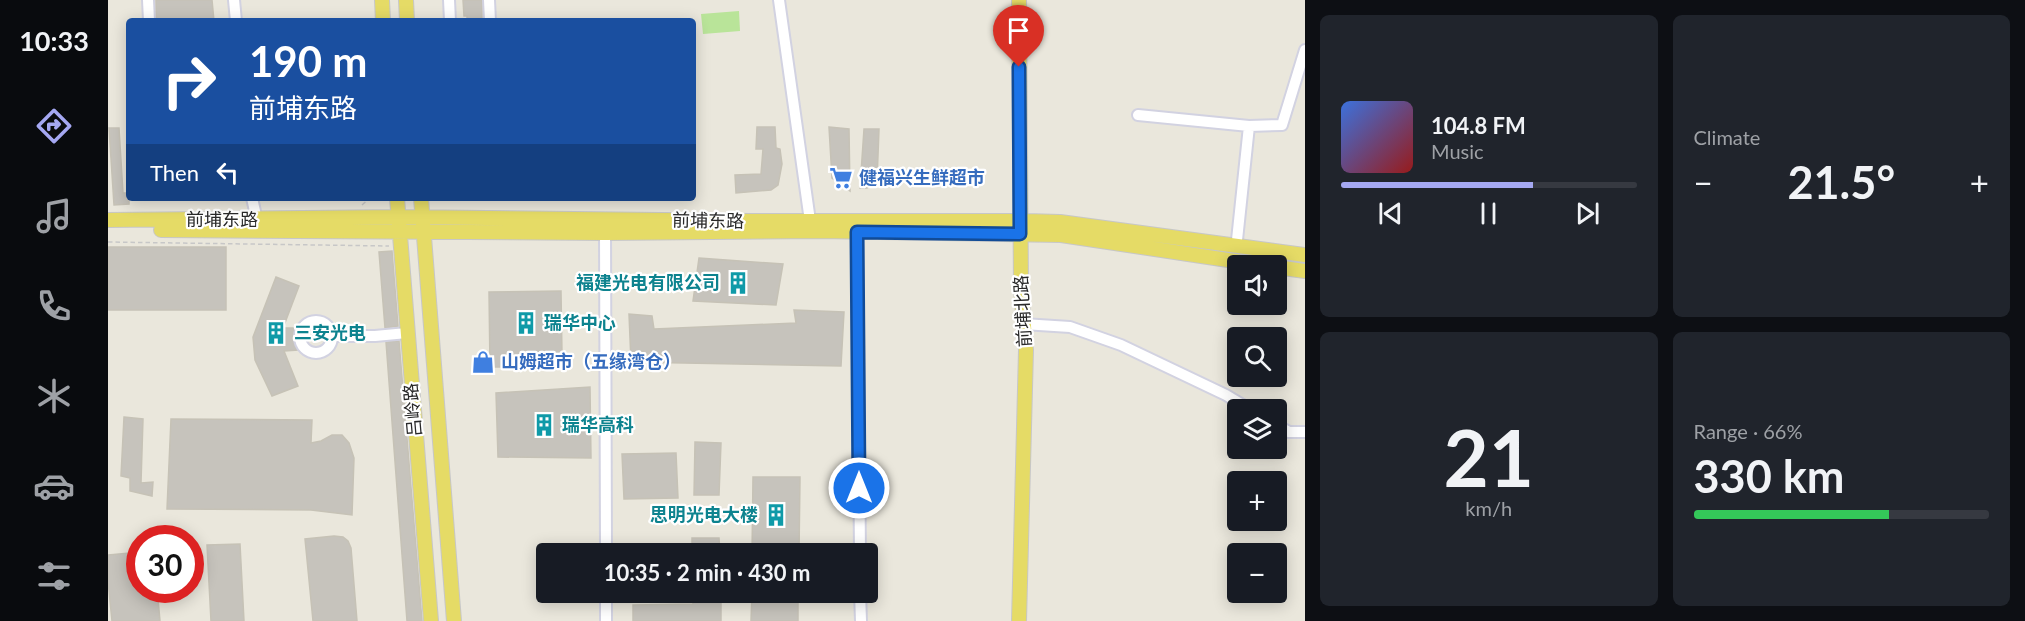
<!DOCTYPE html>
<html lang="en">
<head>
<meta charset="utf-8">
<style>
  :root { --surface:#171b24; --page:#20242c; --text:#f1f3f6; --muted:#9ea1a6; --line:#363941; --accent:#a5a8f2 }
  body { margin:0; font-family:Lato,"Noto Sans SC",sans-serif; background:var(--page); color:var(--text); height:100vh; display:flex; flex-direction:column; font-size:22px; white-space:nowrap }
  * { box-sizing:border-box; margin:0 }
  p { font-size:20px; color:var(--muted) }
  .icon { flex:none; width:33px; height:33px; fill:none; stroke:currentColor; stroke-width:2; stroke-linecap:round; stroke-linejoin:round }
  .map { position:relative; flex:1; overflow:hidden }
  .side { display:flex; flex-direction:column; gap:15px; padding:15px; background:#0d0f14; width:720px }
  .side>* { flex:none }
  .hud { position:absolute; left:18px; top:18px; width:570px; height:183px; border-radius:6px; box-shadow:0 3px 15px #0003; background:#1a4fa0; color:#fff; overflow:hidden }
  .controls { position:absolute; left:1119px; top:255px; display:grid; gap:12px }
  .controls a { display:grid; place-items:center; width:60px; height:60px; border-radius:6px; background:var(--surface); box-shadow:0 3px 15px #0003; font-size:30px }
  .speed { position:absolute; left:18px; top:525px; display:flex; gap:12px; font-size:30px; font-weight:700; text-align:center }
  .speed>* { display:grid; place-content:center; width:78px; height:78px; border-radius:50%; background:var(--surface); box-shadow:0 3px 15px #0003; line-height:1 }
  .speed .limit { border:9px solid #d22; background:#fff; color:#111 }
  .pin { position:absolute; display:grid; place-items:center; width:51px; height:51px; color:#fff; margin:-62px -26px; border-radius:50% 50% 50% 0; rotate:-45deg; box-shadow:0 0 6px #0007 }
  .pin .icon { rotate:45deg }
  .me { position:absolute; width:66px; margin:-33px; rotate:0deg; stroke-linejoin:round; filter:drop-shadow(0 0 4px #0008) }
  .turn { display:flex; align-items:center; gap:21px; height:126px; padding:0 24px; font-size:27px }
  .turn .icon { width:78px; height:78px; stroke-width:2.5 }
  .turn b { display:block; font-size:42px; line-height:51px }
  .then { display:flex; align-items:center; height:57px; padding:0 24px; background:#0003; gap:12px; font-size:22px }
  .big { font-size:45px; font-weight:700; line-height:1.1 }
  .side .card { flex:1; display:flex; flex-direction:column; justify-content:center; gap:9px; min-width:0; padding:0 21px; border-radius:9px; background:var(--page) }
  .side .dial { align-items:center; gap:0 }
  .dial b { font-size:78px; line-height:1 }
  .song { display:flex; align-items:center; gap:18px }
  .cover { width:72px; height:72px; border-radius:9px; background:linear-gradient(135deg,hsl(220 70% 55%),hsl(0 70% 35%)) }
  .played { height:6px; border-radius:3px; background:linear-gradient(90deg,var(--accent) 65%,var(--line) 65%) }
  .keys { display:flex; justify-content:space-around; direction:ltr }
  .heat { display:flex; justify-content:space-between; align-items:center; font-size:33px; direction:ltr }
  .charge { height:9px; border-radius:4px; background:linear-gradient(90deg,#34c759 66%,var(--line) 0) }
  .side .tiles { flex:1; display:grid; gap:15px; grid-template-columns:repeat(2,1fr) }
  .trip { position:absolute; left:428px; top:543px; width:342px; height:60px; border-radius:6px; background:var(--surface); box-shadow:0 3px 15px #0003; font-weight:700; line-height:60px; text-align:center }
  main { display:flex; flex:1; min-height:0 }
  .dock { display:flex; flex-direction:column; width:108px; justify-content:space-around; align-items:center; background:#090b0e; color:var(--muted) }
  .dock .icon { width:42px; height:42px }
  .dock .active { color:var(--accent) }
  .dock b { font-size:27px; color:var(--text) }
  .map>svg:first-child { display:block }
  .pitch { fill:#b9e499 }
  .building { fill:#c6c3bc; stroke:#c6c2b6; stroke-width:1.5 }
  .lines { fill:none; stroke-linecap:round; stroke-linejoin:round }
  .minor-casing { stroke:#d2d2e1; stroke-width:14 }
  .major-casing { stroke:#c7c7c7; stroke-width:16 }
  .path { stroke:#c7c7c7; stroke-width:1.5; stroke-dasharray:4.5 3; stroke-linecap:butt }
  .minor { stroke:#fff; stroke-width:10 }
  .major { stroke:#e5db66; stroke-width:14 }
  .route-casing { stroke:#114b97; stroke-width:15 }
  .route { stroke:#1a73e8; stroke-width:10 }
  .labels { text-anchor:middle; stroke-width:4.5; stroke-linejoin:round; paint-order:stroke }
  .shop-label { font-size:18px; font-weight:bold; fill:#366cbe; stroke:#fff; text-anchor:start }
  .street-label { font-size:18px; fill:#292929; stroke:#fff }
  .culture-label { font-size:18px; font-weight:bold; fill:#0d838f; stroke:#fff; text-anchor:start }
</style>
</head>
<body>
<main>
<nav class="dock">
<b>10:33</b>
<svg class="icon active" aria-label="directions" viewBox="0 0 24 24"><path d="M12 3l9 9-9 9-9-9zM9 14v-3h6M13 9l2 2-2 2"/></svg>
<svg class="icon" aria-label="music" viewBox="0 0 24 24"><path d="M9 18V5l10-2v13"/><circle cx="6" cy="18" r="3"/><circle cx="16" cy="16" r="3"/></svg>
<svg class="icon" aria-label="phone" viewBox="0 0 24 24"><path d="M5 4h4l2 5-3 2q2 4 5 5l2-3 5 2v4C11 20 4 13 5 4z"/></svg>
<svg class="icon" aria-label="climate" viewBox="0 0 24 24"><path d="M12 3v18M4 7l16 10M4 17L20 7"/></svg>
<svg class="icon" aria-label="car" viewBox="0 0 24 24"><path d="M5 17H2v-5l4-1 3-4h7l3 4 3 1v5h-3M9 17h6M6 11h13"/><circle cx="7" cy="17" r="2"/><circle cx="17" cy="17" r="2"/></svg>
<svg class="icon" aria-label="filters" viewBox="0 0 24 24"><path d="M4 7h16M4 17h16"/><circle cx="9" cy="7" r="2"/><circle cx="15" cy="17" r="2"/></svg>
</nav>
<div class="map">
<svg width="1197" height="621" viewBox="0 0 1197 621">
  <rect width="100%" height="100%" fill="#eae7dc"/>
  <!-- pitch -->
  <path class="pitch" d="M631 11 632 31 595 34 593 14Z"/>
  <!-- building -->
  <path class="building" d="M48 0H104L106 21H48Z
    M355 0H374V18L359 19V16H356Z
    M649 127H667L668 148 672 149 674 164 670 185 663 190 628 193 627 175 653 174 655 149H648Z
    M721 127 741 129 742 191 724 178Z
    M1 128H11L15 193H19V196H21V204L6 205Z
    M756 129H771L769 181 759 188H752Z
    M0 247H118V310H0Z
    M284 251 290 326 277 328 271 252Z
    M591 258 675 264 668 305 585 301Z
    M168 277 191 286 175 328H189L190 350 176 351 190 386 164 396 147 360 145 337Z
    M453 291 454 355H394L395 367H382L381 292Z
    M686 310 736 312 733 366 523 362 521 314 544 316 546 329 688 323Z
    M291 341 314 621H299L278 342Z
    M482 387 483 458 390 457 388 393Z
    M16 417 35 419 33 483 45 482 44 496 22 491V478L13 476Z
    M63 419 204 420 203 443 213 441 224 435H234L241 443 246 458 244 515 203 510 59 509Z
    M587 442 613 443 611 495H586Z
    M568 453 570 498 516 499 514 454Z
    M645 477H692L691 554H644Z
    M226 536 235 537 240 541 243 548 249 621H205L197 539Z
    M584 538H611L612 554H584Z
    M132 544 136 621H103L99 545Z
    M32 552V590H42L43 600 50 599 52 621H4L0 581V555Z
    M585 592H613V621H525V605L585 604Z
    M644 592H690V621H643Z"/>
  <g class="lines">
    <!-- minor casing -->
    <g class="minor-casing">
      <path id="minor" d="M40 0 41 21
        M126 0 128 21
        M341 0 342 21
        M381 0 382 21
        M671 0 703 228
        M1030 115 1141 126 1174 125 1197 50
        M144 198 149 220
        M749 224 752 554
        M497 226 498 554
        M1129 240 1141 126
        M192 337a16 16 0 1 1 32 0a16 16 0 1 1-32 0Z
        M915 324 962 327 1013 345 1118 395 1143 410
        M224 336H267L299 333
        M1168 425 1181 432H1197
        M498 592V621
        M752 592 753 621"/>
    </g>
    <!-- major casing -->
    <g class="major-casing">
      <path id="major" d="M274 0 275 21
        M298 0 299 21
        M289 198 323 621
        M313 198 346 621
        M0 220 290 217 643 221H918L952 222 1197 255
        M53 230 497 233 711 231 953 235 1160 266
        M1168 267 1197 271
        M911 621 918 350 913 290 911 0"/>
    </g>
    <!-- path -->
    <path class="path" d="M254 205 262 198
      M0 242 281 246"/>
    <!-- minor -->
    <use href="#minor" class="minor"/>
    <!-- major -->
    <use href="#major" class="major"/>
  </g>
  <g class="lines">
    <!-- route casing -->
    <g class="route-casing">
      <path id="route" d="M751 488 749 232 912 234 911 67"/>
    </g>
    <!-- route -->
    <use href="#route" class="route"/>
  </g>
  <!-- icons -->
  <defs>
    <g id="supermarket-bare" transform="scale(1.8)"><path d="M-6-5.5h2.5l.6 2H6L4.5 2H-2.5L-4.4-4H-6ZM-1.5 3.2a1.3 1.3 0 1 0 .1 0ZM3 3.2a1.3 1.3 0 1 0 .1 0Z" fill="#3f7fe0" stroke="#fff" stroke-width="2.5" paint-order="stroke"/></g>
    <g id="building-bare" transform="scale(1.8)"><path d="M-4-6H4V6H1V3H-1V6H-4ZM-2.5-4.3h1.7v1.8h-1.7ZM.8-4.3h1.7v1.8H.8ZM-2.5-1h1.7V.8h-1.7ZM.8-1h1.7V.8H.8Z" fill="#0f9aa8" stroke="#fff" stroke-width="2.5" paint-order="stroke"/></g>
    <g id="shop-bare" transform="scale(1.8)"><path d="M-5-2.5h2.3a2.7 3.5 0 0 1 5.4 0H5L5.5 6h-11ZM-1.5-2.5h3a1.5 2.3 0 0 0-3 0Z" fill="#3f7fe0" stroke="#fff" stroke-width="2.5" paint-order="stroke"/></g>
  </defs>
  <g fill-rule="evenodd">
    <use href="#supermarket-bare" x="733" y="178"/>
    <use href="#building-bare" x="630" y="283"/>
    <use href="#building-bare" x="418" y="323"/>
    <use href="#building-bare" x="168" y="333"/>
    <use href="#shop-bare" x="375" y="362"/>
    <use href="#building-bare" x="436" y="425"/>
    <use href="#building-bare" x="668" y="515"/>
  </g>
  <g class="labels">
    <!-- shop labels -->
    <g class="shop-label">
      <text x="751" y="184">健福兴生鲜超市</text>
      <text x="393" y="368">山姆超市（五缘湾仓）</text>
    </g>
    <!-- street labels -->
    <g class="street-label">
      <text x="114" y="226">前埔东路</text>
      <text transform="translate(600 221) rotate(1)" y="6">前埔东路</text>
      <text transform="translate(915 311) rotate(-93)" y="6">前埔北路</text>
      <text transform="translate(305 410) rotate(-95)" y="6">吕岭路</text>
    </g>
    <!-- culture labels -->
    <g class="culture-label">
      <text x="612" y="289" text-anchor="end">福建光电有限公司</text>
      <text x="436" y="329">瑞华中心</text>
      <text x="186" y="339">三安光电</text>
      <text x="454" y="431">瑞华高科</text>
      <text x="650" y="521" text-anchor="end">思明光电大楼</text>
    </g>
  </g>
</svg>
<div class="controls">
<a><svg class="icon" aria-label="sound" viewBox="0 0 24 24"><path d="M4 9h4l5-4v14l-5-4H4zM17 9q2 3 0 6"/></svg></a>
<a><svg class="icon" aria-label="search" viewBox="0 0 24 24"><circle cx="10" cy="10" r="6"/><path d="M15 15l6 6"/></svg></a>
<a><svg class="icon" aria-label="layers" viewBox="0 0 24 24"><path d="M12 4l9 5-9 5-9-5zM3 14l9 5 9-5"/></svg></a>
<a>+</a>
<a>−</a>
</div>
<div class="speed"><div class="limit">30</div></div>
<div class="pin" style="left:911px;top:67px;background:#d93025"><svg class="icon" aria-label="arrive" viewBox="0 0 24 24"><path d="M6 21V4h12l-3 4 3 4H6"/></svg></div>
<svg class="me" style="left:751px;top:488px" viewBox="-20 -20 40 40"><circle r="17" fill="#1a73e8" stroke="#fff" stroke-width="3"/><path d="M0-11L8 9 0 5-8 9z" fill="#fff"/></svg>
<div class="trip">10:35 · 2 min · 430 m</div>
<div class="hud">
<div class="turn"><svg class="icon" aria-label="right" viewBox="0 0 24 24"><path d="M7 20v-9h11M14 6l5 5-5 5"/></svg><div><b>190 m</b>前埔东路</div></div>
<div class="then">Then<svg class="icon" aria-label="left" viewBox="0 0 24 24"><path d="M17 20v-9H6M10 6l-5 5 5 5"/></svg></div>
</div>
</div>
<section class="side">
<div class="tiles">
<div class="card">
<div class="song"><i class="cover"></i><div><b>104.8 FM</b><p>Music</p></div></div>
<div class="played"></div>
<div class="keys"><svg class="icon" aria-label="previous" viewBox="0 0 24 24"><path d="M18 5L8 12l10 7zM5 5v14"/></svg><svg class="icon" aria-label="pause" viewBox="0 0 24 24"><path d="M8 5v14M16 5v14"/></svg><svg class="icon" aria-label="next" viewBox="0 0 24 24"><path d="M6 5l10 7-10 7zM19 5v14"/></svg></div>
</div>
<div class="card"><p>Climate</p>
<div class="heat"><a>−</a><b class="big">21.5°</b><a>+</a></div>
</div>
<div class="card dial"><b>21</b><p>km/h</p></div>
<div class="card"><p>Range · 66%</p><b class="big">330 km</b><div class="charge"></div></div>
</div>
</section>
</main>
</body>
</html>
